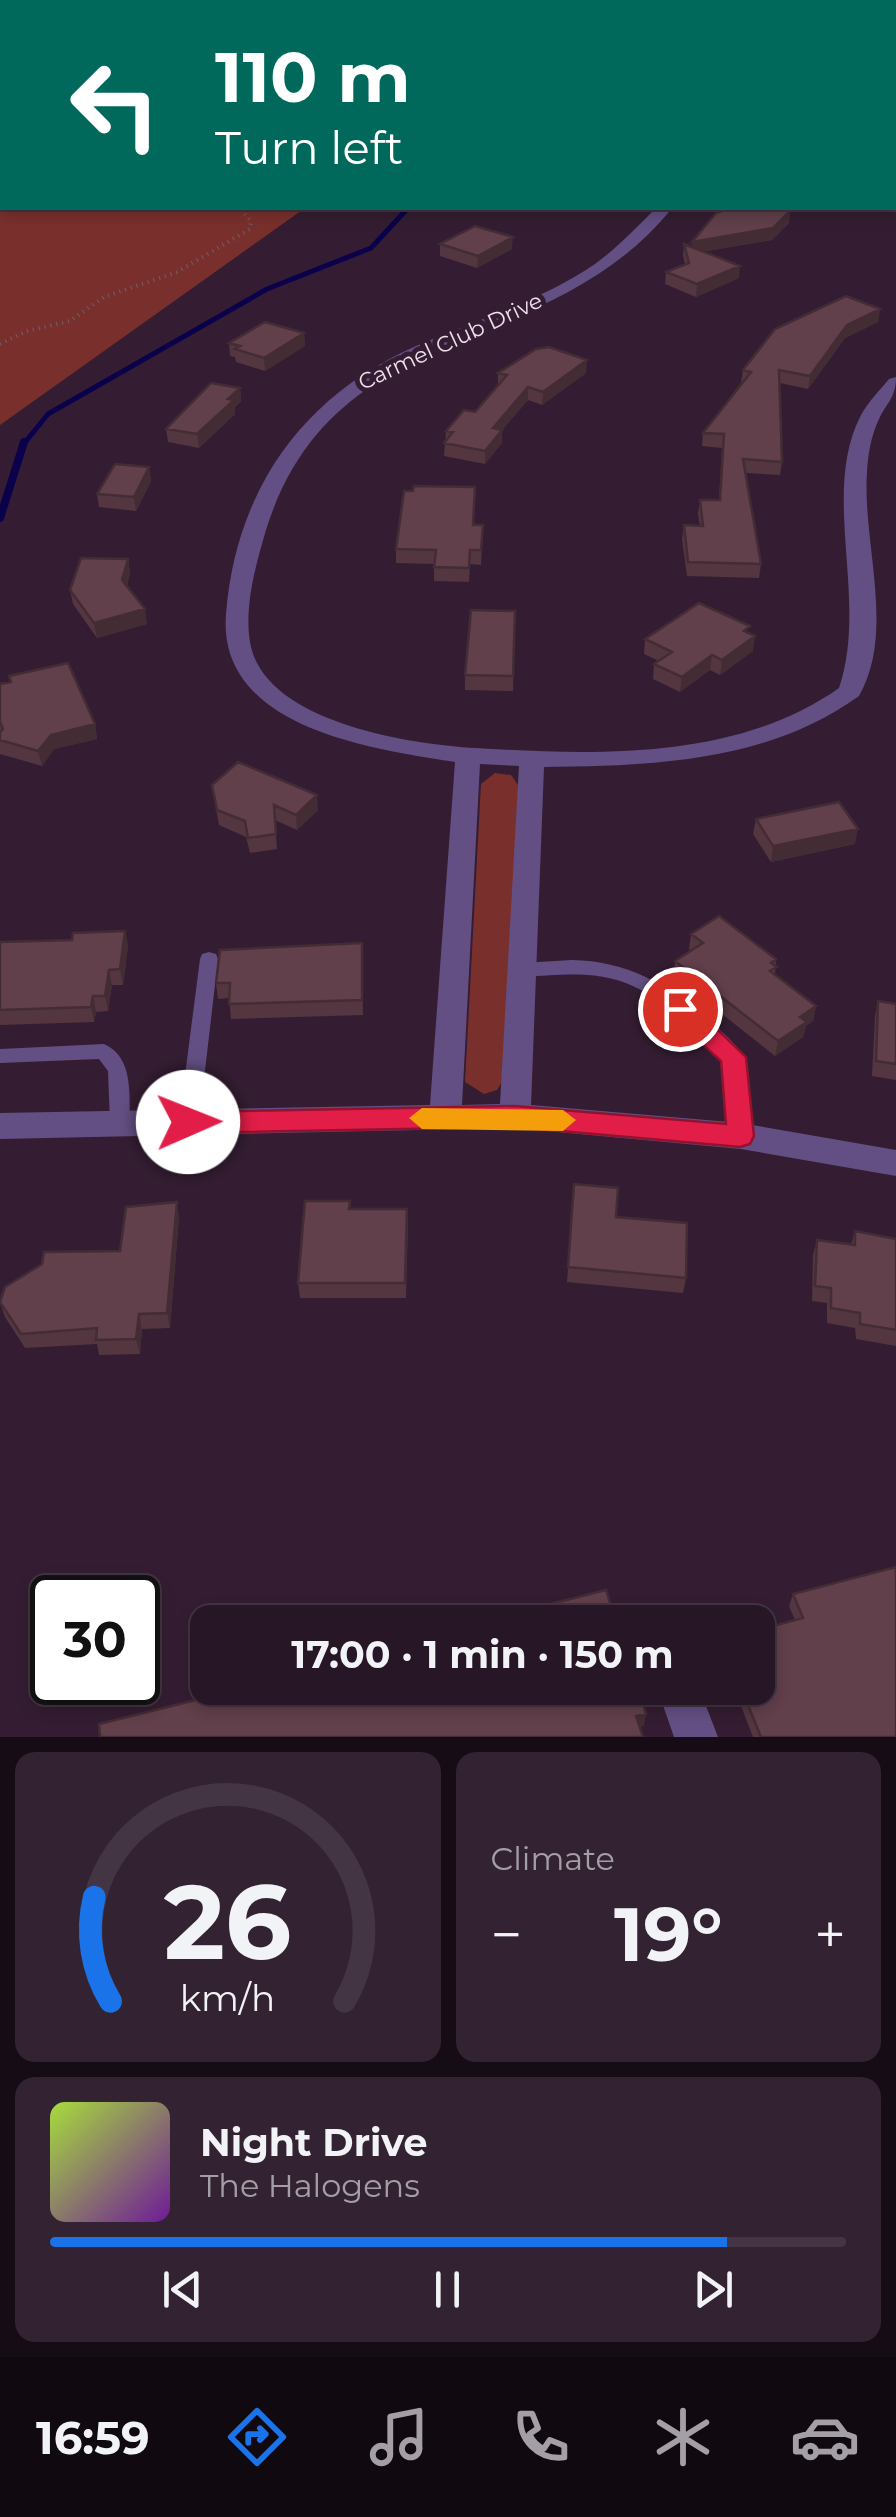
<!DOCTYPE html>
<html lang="en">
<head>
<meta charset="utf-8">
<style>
  :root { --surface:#271626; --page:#332332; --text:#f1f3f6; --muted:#a49fa7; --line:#433543; --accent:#1a73e8 }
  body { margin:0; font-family:Montserrat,sans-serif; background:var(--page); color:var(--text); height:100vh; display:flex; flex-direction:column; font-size:38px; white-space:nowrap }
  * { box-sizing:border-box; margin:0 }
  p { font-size:32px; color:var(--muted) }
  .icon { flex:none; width:55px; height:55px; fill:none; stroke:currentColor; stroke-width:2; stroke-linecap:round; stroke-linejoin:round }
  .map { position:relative; height:1737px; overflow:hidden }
  .drawer { display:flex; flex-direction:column; gap:15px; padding:15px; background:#150c15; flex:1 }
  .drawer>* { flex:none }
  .banner { position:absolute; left:0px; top:0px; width:898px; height:210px; box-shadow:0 5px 15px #0003,0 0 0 2px var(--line); background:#00695c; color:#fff; overflow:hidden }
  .speed { position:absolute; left:30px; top:1575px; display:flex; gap:20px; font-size:50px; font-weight:700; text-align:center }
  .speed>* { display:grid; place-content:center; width:130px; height:130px; border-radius:50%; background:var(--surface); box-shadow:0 5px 15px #0003,0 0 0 2px var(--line); line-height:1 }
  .speed .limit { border:5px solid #111; border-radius:15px; background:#fff; color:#111 }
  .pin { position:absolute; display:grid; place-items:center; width:85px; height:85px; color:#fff; margin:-42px; border:5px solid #fff; border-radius:50%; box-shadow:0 2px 10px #0007 }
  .me { position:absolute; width:110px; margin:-55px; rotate:89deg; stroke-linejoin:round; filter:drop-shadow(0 0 8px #0008) }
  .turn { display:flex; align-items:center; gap:35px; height:210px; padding:0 50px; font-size:45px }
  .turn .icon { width:130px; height:130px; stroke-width:2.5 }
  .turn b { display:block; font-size:70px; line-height:85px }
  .big { font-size:75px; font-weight:700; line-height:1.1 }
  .drawer .tile { flex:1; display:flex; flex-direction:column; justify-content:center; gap:15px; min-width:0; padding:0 35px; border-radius:20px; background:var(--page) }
  .drawer .dial { align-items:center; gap:0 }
  .dial svg { height:260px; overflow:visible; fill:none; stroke:var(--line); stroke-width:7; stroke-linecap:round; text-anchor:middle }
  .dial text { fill:var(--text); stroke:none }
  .song { display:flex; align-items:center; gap:30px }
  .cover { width:120px; height:120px; border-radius:15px; background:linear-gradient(135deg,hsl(80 70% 55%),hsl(280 70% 35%)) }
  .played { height:10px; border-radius:5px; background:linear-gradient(90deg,var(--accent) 85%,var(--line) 85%) }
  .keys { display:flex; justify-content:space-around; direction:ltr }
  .heat { display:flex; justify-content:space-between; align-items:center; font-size:55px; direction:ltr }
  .drawer .tiles { flex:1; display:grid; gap:15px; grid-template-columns:1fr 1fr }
  .tile:last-child { grid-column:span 2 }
  .trip { position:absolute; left:190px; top:1605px; width:585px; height:100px; border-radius:20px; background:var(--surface); box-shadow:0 5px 15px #0003,0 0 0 2px var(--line); font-weight:700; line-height:100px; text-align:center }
  .dock { display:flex; height:160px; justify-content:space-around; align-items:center; background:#10090f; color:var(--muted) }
  .dock .icon { width:70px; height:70px }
  .dock .active { color:var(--accent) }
  .dock b { font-size:45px; color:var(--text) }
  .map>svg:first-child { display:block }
  .green { fill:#79302c }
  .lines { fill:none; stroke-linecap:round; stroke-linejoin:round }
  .stream-far1 { stroke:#0a004b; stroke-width:5 }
  .stream { stroke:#0a004b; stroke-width:8 }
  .path { stroke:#715d6f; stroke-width:4; stroke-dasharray:1 5; stroke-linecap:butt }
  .service { fill:#634f83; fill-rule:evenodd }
  .minor { fill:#634f83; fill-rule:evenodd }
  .wall { fill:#533640 }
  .shaded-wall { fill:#442c34 }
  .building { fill:#613f4b; stroke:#442c34; stroke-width:2.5 }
  .route { fill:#e11d48; stroke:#92132f; stroke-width:2.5 }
  .slow { fill:#f59e0b }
  .labels { text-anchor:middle; stroke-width:10; stroke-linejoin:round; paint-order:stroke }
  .far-street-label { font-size:22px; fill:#efe0ed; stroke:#341d32 }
</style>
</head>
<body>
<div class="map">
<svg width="896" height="1737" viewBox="0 0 896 1737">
  <rect width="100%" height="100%" fill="#341d32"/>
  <!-- green -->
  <path class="green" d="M0 0H896V38L895 2H2V208H305L0 425Z
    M495 773 511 775 521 789 507 1074 497 1090 484 1094 465 1082 481 784Z"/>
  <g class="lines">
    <!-- stream-far1 -->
    <path class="stream-far1" d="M23 445 48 414 267 289 371 248 408 208"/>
    <!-- stream -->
    <path class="stream" d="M0 518 24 442"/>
    <!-- path -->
    <path class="path" d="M0 344 27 331 70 321 104 297 177 272 250 229 251 221 239 208"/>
    <!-- service -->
    <path class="service" d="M209 952 216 954 218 959 199 1122 196 1128 189 1130 182 1128 179 1122 200 959 202 954Z
      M572 960C631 961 676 989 718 1028 726 1036 740 1047 743 1058 750 1081 749 1111 751 1136L748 1142 741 1144 734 1142 731 1136C729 1119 729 1070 722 1058 716 1046 699 1034 689 1025 627 971 601 971 522 977L515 975 513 970 515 965 522 963Z
      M104 1044C134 1057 129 1095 130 1123L127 1129 120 1131 113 1129 110 1123 108 1071 99 1059 0 1063V1049Z"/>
    <!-- minor -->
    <path class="minor" d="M895 147H896V155H895Z
      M656 208H672C548 363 334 313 266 530 256 564 244 606 250 642 263 722 409 744 475 748 593 755 736 761 839 688 869 599 820 494 861 415 868 402 880 390 889 379L896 377C896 398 887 402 879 419 871 436 868 454 867 472 862 543 896 631 859 696 768 762 652 766 544 767L531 1105 741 1123 896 1150V1176L741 1149 515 1128 0 1139V1113L430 1105 455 762C372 749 217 728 226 614 236 489 303 396 416 346 476 320 541 301 595 264 617 248 637 227 656 208ZM480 764 519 766 500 1104 462 1105Z
      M657 1688H699L718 1737H674Z"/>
  </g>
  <!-- wall -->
  <path class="wall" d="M790 211 789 223 772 240 702 252 739 278 696 297 665 284 666 272 685 264 683 256 684 244 691 247Z
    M440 244 512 249 477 268 440 256Z
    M880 309 878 322 845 338 808 389 780 383 782 462 780 475 746 473 761 564 759 578 687 576 682 539 684 525 700 526 698 514 700 500H719L722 448 702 446 703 433 741 383 743 370Z
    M304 333 305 346 265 371 236 362 235 357 230 356 229 343Z
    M498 373H586L542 405 528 400 502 430V443L485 464 444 456 446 431 475 412 498 385Z
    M240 388 241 401 235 407V414L199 448 168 442 166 429Z
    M149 467 151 481 136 511 99 507 97 494Z
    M475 501 473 525H483L481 565 470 564 469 582 434 581V564L396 563V549Z
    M128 559 130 573 127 586 147 624 97 638 73 604 70 590Z
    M515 611 513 691 465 690V675Z
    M749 634 753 651 720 675 710 670 680 692 653 679 654 664 659 661 644 654 645 639Z
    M0 684 95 724 97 739 54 749 42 766 0 754Z
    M212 785 318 810 297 830 275 820 277 849 250 853 246 837 219 825Z
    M756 819 855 844 771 862 753 834Z
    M125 931 128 946 123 985H112L108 1011 96 1012 94 1022 0 1025V942L72 940Z
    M691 934 776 959 775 975 816 1006 813 1021 806 1026 803 1037 775 1056 674 976 675 961 691 951 689 949Z
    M362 943 363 1015 231 1019 229 998 218 999 216 983Z
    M878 1001 896 1004V1080L872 1076 875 1016Z
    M574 1184 616 1217 686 1278 683 1293 567 1282Z
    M350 1209 408 1224 406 1298H300L298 1283Z
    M179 1217 170 1328 142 1329 140 1354 99 1355 97 1344 25 1348 5 1317 0 1302 120 1251Z
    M855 1231 896 1239V1346L856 1339 855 1328 827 1323V1303L812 1301 813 1255 817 1240 851 1245Z
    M793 1594 896 1737H753L734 1688H758L795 1620 789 1606Z"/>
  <!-- shaded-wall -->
  <path class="shaded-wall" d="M790 211 789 223 772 240 690 254 692 242Z
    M513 237 512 249 477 268 478 256Z
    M740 266 739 278 696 297 697 284Z
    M880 309 878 322 845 338 808 389 810 376 847 325Z
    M304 333 305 346 265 371 264 358Z
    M587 360 586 373 542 405 543 392Z
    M528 387V400L502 430V443L485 464V451L493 428Z
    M240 388 241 401 235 407V414L199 448 197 434 228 399Z
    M149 467 151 481 136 511 134 497Z
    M128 559 130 573 125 594 122 580Z
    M145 609 147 624 97 638 94 623Z
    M755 636 753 651 720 675 722 660Z
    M712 655 710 670 680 692 682 677Z
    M95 724 97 739 54 749 42 766 38 751 51 735Z
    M317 795 318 810 297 830 296 815Z
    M858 829 855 844 771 862 773 846Z
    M125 931 128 946 123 985 120 969Z
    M109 970 112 985 108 1011 105 996Z
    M93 996 96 1012 94 1022 91 1007Z
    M816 1006 813 1021 806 1026 803 1037 775 1056 778 1041 800 1017Z
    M177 1202 179 1217 170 1328 167 1313Z
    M139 1314 142 1329 140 1354 136 1339Z
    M646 1714 644 1726 634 1728 636 1716Z"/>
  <!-- building -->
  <path class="building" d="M731 208H770L790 211 773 228 692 242 716 213Z
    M475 226 513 237 478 256 440 244Z
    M684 244 740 266 697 284 666 272 689 263Z
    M846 296 880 309 847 325 810 376 779 370 782 462 743 459 761 564 688 562 684 525 703 526 700 500H720L724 434 703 433 751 372 743 370 775 329Z
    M265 322 304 333 264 358 235 349 240 346 229 343Z
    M549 347 587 360 543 392 528 387 493 428 502 430 485 451 444 443 453 432 446 431 464 410 475 412 507 375 498 373 536 349Z
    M211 383 240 388 228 399 234 400 197 434 166 429Z
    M115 464 149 467 134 497 97 494Z
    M414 486 475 487 473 525H483L481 550H470L469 568 434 567 436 550 396 549 404 491H413Z
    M81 558 128 559 122 580 145 609 94 623 70 590Z
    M699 603 750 626 744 631 755 636 722 660 712 655 682 677 654 664 672 652 645 639Z
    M471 610 515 611 513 676 465 675Z
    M68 663 95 724 51 735 38 751 0 740V732L3 729 0 722V684L11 682 9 676Z
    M238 762 317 795 296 815 274 805 276 834 248 838 245 821 217 810 212 785Z
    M839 802 858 829 773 846 756 819Z
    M719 916 776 959 771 963 777 967 770 971 816 1006 800 1017 807 1022 778 1041 675 961 703 943 691 934Z
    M125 931 120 969 109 970 105 996H93L91 1007 0 1010V942L72 940 73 933Z
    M362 943V1000L229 1004 230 983H216L220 950Z
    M878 1001 896 1004V1064L876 1061Z
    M574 1184 618 1188 616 1217 687 1223 686 1278 568 1267Z
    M305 1201H350L349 1209H407L405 1283H298Z
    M177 1202 167 1313 139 1314 136 1339 96 1340 97 1328 21 1334 0 1302 5 1287 42 1264 44 1252 120 1251 126 1207Z
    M855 1231 896 1239V1330L860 1324V1313L831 1308V1288L815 1286 817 1240 855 1245Z
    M896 1567V1737H761L741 1688H758V1630L803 1618 793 1594Z
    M606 1590 616 1622H504L544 1612 543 1606Z
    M244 1688H638L646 1714 636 1716 643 1737H100L99 1724Z"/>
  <!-- route -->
  <path class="route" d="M680 1000 689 1002 746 1057 754 1136 750 1144 740 1147 515 1127 188 1133 175 1122 188 1112 515 1106 726 1124 721 1061 671 1015 668 1009Z"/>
  <!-- slow -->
  <path class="slow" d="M422 1108 563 1110 576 1120 563 1131 422 1129 409 1118Z"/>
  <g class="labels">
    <!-- far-street labels -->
    <g class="far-street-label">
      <text transform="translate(450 341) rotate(-25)" y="8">Carmel Club Drive</text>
    </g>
  </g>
</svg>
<div class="speed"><div class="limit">30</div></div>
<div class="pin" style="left:680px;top:1009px;background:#d93025"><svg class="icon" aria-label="arrive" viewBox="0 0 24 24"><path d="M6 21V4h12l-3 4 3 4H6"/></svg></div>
<svg class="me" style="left:188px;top:1122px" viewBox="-20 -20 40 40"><circle r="19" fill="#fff"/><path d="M0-13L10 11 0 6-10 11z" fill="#e11d48"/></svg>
<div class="trip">17:00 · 1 min · 150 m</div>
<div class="banner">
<div class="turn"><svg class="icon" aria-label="left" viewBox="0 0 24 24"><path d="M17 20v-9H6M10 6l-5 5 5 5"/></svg><div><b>110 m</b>Turn left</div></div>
</div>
</div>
<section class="drawer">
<div class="tiles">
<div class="tile dial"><svg viewBox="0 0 100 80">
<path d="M14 69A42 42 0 1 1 86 69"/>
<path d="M14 69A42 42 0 0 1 9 37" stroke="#1a73e8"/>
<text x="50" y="56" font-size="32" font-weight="700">26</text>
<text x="50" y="72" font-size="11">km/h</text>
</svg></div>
<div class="tile"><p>Climate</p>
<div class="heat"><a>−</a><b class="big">19°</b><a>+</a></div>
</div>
<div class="tile">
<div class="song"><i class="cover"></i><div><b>Night Drive</b><p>The Halogens</p></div></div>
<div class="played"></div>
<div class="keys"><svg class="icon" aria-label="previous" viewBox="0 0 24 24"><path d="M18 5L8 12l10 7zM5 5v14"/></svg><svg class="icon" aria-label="pause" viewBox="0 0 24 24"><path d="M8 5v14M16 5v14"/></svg><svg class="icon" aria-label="next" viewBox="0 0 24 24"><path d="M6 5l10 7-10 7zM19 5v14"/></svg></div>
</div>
</div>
</section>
<nav class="dock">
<b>16:59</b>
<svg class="icon active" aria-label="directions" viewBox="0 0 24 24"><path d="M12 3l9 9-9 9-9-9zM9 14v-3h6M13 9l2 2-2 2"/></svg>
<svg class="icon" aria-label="music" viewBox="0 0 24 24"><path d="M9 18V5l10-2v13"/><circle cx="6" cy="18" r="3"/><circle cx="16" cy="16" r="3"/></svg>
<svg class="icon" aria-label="phone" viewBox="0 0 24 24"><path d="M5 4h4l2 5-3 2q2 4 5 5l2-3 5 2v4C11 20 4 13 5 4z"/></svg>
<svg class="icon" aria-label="climate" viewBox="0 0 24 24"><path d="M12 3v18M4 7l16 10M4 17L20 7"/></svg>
<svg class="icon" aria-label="car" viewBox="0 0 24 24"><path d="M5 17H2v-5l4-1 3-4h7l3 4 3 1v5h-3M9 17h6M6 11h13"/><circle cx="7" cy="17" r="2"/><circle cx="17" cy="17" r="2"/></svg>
</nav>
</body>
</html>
